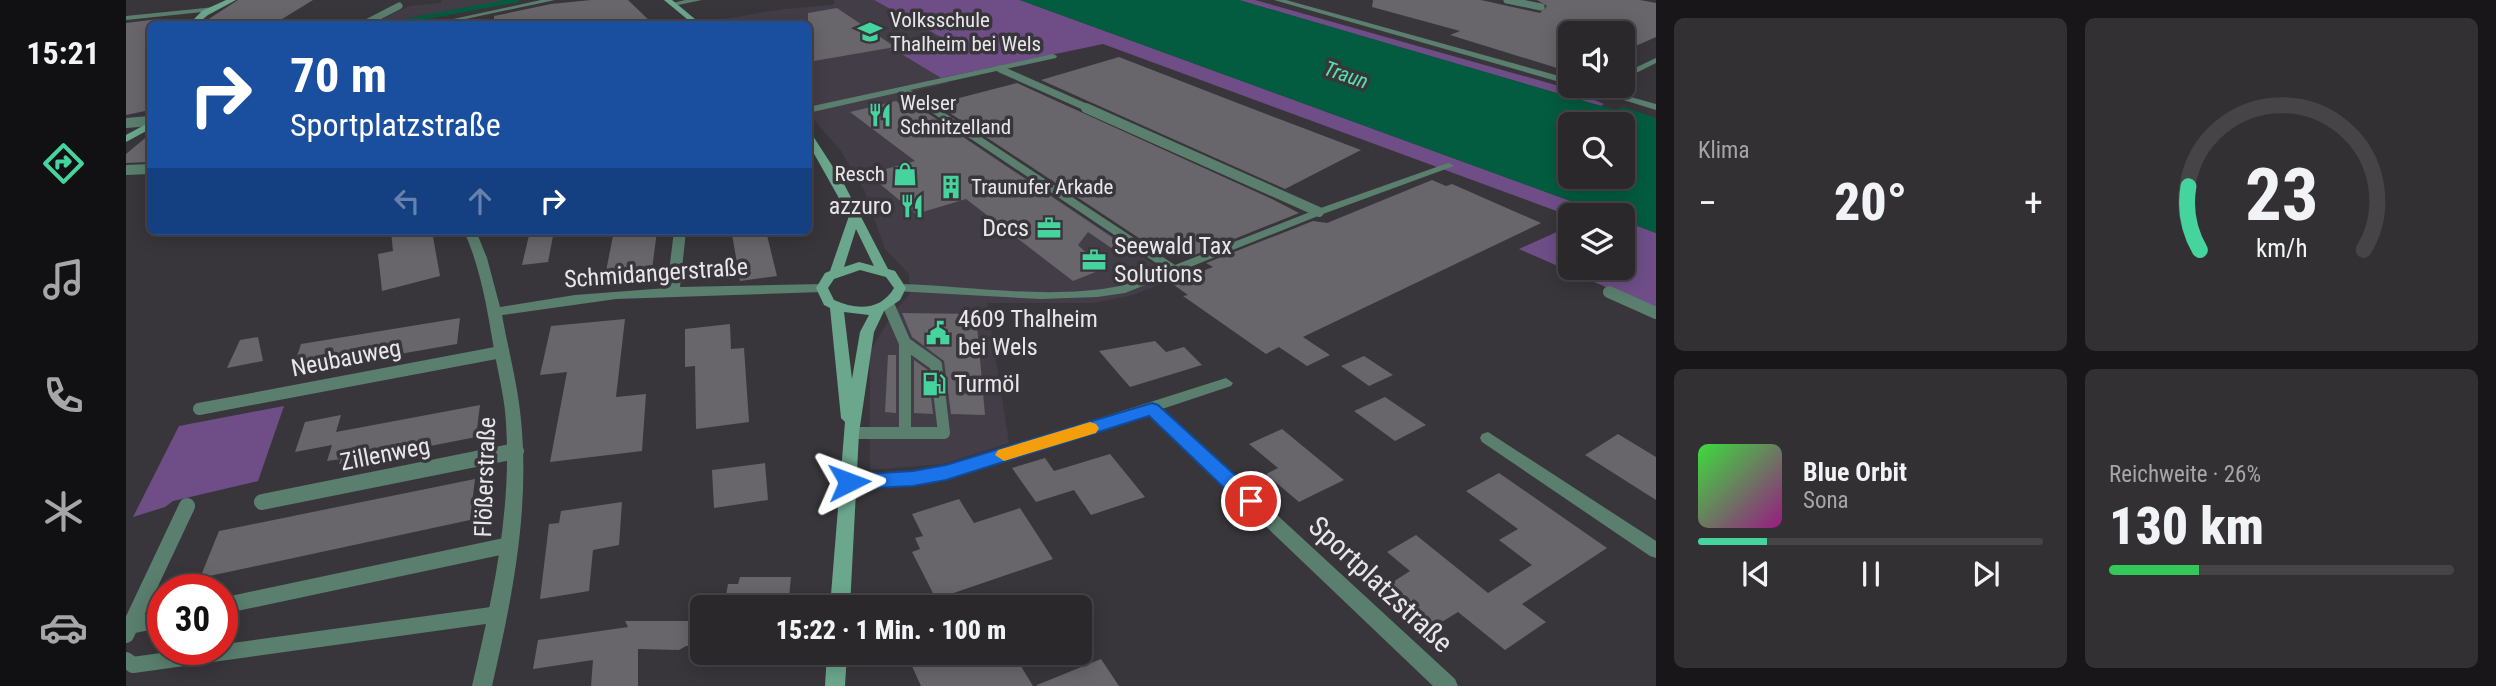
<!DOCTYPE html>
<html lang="de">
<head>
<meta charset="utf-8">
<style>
  :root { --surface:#2b282c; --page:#333034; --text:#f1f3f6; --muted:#a6a6a9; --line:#474448; --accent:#46d49e }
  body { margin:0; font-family:"Roboto Condensed",sans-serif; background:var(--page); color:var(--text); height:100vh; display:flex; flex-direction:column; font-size:26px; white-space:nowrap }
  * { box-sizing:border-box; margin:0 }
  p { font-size:23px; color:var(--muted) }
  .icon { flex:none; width:38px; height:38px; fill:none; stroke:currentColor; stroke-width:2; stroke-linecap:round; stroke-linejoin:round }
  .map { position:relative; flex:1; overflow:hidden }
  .side { display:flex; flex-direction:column; gap:18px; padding:18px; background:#181618; width:840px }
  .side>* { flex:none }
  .hud { position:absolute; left:21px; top:21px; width:665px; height:214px; border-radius:10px; box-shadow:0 4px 18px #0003,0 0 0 2px var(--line); background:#1a4fa0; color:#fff; overflow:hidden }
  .fabs { position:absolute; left:1432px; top:21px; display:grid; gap:14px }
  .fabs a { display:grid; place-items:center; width:77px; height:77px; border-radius:10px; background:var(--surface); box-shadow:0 4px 18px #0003,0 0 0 2px var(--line); font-size:35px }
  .speed { position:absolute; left:21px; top:574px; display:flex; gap:14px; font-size:35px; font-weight:700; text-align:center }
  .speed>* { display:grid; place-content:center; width:91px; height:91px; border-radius:50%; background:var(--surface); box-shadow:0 4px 18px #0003,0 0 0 2px var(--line); line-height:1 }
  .speed .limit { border:10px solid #d22; background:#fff; color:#111 }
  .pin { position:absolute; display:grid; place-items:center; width:60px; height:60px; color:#fff; margin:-30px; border:4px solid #fff; border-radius:50%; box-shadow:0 2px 7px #0007 }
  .me { position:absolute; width:77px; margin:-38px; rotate:87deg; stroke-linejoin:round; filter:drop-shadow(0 0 5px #0008) }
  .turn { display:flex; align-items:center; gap:24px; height:147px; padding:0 28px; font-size:32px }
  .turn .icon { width:91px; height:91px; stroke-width:2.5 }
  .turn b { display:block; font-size:49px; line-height:60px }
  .lanes { display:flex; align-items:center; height:66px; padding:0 28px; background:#0003; justify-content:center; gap:35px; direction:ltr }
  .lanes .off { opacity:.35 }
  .big { font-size:52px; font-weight:800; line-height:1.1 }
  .side .widget { flex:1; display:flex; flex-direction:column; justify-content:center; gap:10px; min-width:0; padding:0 24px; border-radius:10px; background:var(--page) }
  .side .dial { align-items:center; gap:0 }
  .dial svg { height:182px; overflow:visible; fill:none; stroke:var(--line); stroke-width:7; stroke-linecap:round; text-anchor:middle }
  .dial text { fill:var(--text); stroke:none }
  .song { display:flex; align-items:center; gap:21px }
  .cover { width:84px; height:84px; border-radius:10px; background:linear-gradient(135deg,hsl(120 70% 55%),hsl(310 70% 35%)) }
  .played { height:7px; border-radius:4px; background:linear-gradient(90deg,var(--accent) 20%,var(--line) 20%) }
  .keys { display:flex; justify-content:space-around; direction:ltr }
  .heat { display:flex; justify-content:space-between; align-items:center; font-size:38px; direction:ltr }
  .charge { height:10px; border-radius:5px; background:linear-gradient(90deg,#34c759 26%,var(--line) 0) }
  .side .tiles { flex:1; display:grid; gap:18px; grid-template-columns:repeat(2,1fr) }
  .trip { position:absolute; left:564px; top:595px; width:402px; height:70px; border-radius:10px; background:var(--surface); box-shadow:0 4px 18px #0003,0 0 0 2px var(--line); font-weight:800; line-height:70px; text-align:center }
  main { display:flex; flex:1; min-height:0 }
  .tabs { display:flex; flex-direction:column; width:126px; justify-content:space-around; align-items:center; background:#111012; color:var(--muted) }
  .tabs .icon { width:49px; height:49px }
  .tabs .selected { color:var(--accent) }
  .tabs b { font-size:32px; color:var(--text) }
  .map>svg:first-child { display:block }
  .built { fill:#433d48 }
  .green { fill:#6f4e88 }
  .water { fill:#035c40; fill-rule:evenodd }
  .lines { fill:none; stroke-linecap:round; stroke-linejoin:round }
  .stream { stroke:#035c40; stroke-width:4.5 }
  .building { fill:#68656b }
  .lane-far3 { stroke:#5a7f6e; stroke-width:7 }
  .lane-far2 { stroke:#5a7f6e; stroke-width:10 }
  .lane-far1 { stroke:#5a7f6e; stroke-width:12 }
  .lane { stroke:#5a7f6e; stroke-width:16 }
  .street { fill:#5a7f6e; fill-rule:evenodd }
  .secondary { fill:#6ba78c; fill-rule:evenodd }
  .route { fill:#1a73e8; stroke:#114b97; stroke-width:2 }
  .slow { fill:#f59e0b }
  .labels { text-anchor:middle; stroke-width:7; stroke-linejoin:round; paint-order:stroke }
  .far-poi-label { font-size:21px; fill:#e8e6e9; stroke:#39363b; text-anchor:start }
  .far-water-label { font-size:21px; font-style:italic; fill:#59e0aa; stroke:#39363b }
  .poi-label { font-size:24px; fill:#e8e6e9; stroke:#39363b; text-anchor:start }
  .street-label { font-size:24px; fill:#e8e6e9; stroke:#39363b }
  .near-street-label { font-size:28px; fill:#e8e6e9; stroke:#39363b }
</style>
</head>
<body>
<main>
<nav class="tabs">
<b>15:21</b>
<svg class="icon selected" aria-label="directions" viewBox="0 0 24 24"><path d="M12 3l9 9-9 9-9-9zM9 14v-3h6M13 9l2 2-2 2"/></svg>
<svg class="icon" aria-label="music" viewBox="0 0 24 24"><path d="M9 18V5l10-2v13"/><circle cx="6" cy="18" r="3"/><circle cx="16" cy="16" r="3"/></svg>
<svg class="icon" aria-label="phone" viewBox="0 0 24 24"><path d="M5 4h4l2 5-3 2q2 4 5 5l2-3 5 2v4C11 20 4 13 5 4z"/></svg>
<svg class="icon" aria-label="climate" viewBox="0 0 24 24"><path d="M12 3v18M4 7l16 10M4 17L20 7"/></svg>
<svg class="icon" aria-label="car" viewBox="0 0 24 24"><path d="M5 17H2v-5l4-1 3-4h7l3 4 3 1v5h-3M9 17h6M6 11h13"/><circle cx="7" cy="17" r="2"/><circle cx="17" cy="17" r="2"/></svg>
</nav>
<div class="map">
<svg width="1530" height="686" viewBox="0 0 1530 686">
  <rect width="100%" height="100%" fill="#39363b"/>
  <!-- built -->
  <path class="built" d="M316 0H382L258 24 248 23 284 6 315 3Z
    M707 0H748L819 39 766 53 772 52 823 83 774 94 1049 278 1007 295 967 303H861L883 443 817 464 744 470V351L768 312 784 294 783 274 759 249 739 192 715 151 683 114 682 24H589L585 21 658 9 706 5 709 2Z"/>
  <!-- green -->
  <path class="green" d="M748 0H894L1483 215 1444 216 977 44 815 78 772 52 762 50 818 39Z
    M1113 0H1129L1440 88 1478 104 1475 106Z
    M1496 220 1530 233V309L1393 249 1444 226V268H1496Z
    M158 406 132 481 47 501 39 507 7 517 53 426Z"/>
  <!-- water -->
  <path class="water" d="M894 0H1113L1475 106 1490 110 1497 107 1530 118V233L1496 220V215H1483ZM1444 124H1496V177H1444Z"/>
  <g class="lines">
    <!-- stream -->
    <path class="stream" d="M263 24 391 0"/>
  </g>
  <!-- building -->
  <path class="building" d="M112 0H187L148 24H75Z
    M465 0H502L527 24H368V16L425 4Z
    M1247 0H1355L1414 13 1421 6 1411 0H1514L1530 3V37L1496 52V32L1444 33V72L1324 35 1334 31 1246 7Z
    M711 8 769 47 682 62V13Z
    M33 19 31 24H24V110L0 115V23Z
    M993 57 1114 104 1235 150 1159 189 915 80Z
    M891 83 1146 199 1173 213 1066 256 1039 241 1025 246 810 104Z
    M770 101 783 111 794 108 1008 252 997 256 962 232 952 245 977 269 947 281 840 199 790 214 742 174 789 161 724 112Z
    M24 134V162L0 163V154Z
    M1306 180 1320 186 1326 184 1415 223 1177 337 1204 355 1181 366 1153 347 1140 354 1057 296 1062 295 1045 283 1087 267 1080 263 1187 221 1201 223Z
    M265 231H306L314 276 256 291 252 254 267 251Z
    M404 231H428L422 262 396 265Z
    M488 231H531L525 277 478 281Z
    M640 231 651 276 614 281 606 234Z
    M776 313 850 314 859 415 825 414 818 361 786 337Z
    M334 318 331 344 199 367 201 362 167 368 175 344Z
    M499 319 490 397 520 394 516 451 424 462 441 372 414 375 425 326Z
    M604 324 605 349 618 348 623 422 570 429 569 366 559 367V329Z
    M132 337 137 361 101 368 114 340Z
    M1029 341 1040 352 1058 347 1076 365 1004 387 973 351Z
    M762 355H770V413L759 412Z
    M1238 356 1267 375 1243 386 1215 366Z
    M788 360 802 370 807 414 788 413Z
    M1259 397 1300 425 1269 441 1228 411Z
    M354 405 350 437 213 464 215 459 201 461 206 445 169 452 179 422 215 415 210 432Z
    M1156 429 1218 480 1173 502 1140 474 1152 468 1123 444Z
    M1492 434 1530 457V500L1459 455Z
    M984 454 1019 497 965 515 948 490 910 502 886 468 919 458 928 471Z
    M639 463 642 500 588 508 586 470Z
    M1373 473 1481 548 1396 604 1420 622 1379 650 1332 612 1306 628 1259 587 1284 571 1261 552 1290 535 1362 593 1406 565 1373 540 1392 529 1340 491Z
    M349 479 344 520 74 578 93 531Z
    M833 499 848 523 894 508 927 559 810 599 786 552 794 549 789 538 797 536 786 514Z
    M496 502 493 545 467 550 463 591 414 599 423 524 433 523 435 511Z
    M614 577H665L662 607H598L602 584H612Z
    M499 621H576V646H560L553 650 512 649V686H465L467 660 407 669 412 640 502 627Z
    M780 653H887L907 686H795Z
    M975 659 993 686H911V685Z"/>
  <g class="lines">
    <!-- lane-far3 -->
    <path class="lane-far3" d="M1381 0 1415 7
      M238 24 273 6
      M874 69 964 109"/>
    <!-- lane-far2 -->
    <path class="lane-far2" d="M960 108 1193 212
      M0 123 24 121
      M0 170 24 169"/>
    <!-- lane-far1 -->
    <path class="lane-far1" d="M1483 292 1530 313
      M779 343 810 365 818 433H779
      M73 409 375 352
      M725 433H779V343L762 304"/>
    <!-- lane -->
    <path class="lane" d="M136 502 390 451
      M96 606 383 545
      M4 626 37 619
      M0 635 61 506
      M0 660 7 665 373 614"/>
    <!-- street -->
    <path class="street" d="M415 0H429L316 24H304Z
      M559 0H576L547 6 543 4Z
      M1148 0H1160L1444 79V85Z
      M89 7 86 11 0 20V16Z
      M927 54 931 56 930 58 784 90 1049 265 1189 210 1319 164 1323 163 1328 166 1197 214 999 293 971 297 915 299 769 291 768 288 774 284C846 286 922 300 994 286 1009 283 1024 274 1039 269L775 92 682 113V107Z
      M1530 58V63L1496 80V74Z
      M1452 86H1465L1530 104V110Z
      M338 231H350L361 258 374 307 449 295 541 288 548 231H560L554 287 696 284 702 288 696 292 490 299 376 315C382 349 392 385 395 420 404 510 386 599 366 686H346C366 600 386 512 380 423 379 398 372 374 368 349 361 309 355 269 338 231Z
      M1100 378 1107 383 1105 386 1036 409 1329 679 1332 686H1307L1022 414 820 479 787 484 723 488 717 487 715 482 717 477 723 476 787 472 820 467Z
      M1362 432 1530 541V558L1524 556 1356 442 1354 438 1356 434Z"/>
    <!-- secondary -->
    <path class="secondary" d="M100 0H110L82 15 71 24H63L76 11Z
      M538 0H546L575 24H567Z
      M24 122V129L0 142V135Z
      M682 132 685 133 718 184 762 269 769 271 780 288 774 300 758 311 748 332 733 433 724 607H704L719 422 715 418 704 308 698 305 690 288 699 273 704 271 723 216 682 143ZM730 229 748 266 733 262 718 267ZM734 270 760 277 768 288C755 311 730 310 708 300L702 288 708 279ZM718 312 743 315 734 332 726 379Z
      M701 653H721L719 686H699Z"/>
  </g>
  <!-- route -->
  <path class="route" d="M1026 403 1032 405 1132 496 1135 501 1132 507H1118L1023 416 820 480 787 486 723 489 713 482 723 475 787 471 820 465Z"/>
  <!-- slow -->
  <path class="slow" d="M964 422 970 424 973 428 970 433 878 461 869 455 872 450Z"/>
  <!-- icons -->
  <defs>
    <g id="school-bare" transform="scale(1.89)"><path d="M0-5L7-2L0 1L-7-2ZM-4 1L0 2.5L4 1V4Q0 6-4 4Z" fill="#46d49e" stroke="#39363b" stroke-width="2.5" paint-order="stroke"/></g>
    <g id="restaurant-bare" transform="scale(1.89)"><path d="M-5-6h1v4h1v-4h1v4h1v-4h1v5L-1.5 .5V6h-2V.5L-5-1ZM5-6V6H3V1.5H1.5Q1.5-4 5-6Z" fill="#46d49e" stroke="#39363b" stroke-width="2.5" paint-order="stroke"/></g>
    <g id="shop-bare" transform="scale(1.89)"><path d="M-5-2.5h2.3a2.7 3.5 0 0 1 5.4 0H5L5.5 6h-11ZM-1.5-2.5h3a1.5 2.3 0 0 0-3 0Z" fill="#46d49e" stroke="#39363b" stroke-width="2.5" paint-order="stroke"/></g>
    <g id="building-bare" transform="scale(1.89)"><path d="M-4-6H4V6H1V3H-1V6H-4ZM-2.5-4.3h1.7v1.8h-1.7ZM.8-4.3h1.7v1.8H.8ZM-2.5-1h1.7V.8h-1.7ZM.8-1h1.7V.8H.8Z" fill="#46d49e" stroke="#39363b" stroke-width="2.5" paint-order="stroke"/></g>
    <g id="office-bare" transform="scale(1.89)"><path d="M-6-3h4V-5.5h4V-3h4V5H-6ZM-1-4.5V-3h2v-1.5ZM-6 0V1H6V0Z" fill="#46d49e" stroke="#39363b" stroke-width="2.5" paint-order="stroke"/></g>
    <g id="civic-bare" transform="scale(1.89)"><path d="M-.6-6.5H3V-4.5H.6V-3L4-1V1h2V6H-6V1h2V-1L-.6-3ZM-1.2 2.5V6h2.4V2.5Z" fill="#46d49e" stroke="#39363b" stroke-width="2.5" paint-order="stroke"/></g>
    <g id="fuel-bare" transform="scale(1.89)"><path d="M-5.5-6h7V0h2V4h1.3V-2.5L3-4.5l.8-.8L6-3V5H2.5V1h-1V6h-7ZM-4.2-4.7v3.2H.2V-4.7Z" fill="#46d49e" stroke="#39363b" stroke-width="2.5" paint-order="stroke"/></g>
  </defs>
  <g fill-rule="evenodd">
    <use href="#school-bare" x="744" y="32"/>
    <use href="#restaurant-bare" x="754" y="115"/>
    <use href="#shop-bare" x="779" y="174"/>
    <use href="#building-bare" x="825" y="187"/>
    <use href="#restaurant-bare" x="786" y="206"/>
    <use href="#office-bare" x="923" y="228"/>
    <use href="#office-bare" x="968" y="260"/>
    <use href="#civic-bare" x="812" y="333"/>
    <use href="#fuel-bare" x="808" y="384"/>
  </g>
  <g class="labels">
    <!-- far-poi labels -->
    <g class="far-poi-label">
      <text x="764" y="27">Volksschule<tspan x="764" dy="24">Thalheim bei Wels</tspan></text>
      <text x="774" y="110">Welser<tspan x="774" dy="24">Schnitzelland</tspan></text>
      <text x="759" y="181" text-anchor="end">Resch</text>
      <text x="845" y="194">Traunufer Arkade</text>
    </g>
    <!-- far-water labels -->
    <g class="far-water-label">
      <text transform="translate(1220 75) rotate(19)" y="7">Traun</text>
    </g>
    <!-- poi labels -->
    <g class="poi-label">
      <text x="766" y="214" text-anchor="end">azzuro</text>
      <text x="903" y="236" text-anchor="end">Dccs</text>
      <text x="988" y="254">Seewald Tax<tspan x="988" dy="28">Solutions</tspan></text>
      <text x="832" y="327">4609 Thalheim<tspan x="832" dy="28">bei Wels</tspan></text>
      <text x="828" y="392">Turmöl</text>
    </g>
    <!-- street labels -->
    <g class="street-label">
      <text transform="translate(530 273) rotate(-4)" y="8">Schmidangerstraße</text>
      <text transform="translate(220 358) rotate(-11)" y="8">Neubauweg</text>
      <text transform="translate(259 454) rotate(-11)" y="8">Zillenweg</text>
      <text transform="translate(359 477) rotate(-88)" y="8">Flößerstraße</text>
    </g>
    <!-- near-street labels -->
    <g class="near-street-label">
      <text transform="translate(1255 584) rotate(43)" y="10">Sportplatzstraße</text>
    </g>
  </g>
</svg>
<div class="fabs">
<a><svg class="icon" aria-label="sound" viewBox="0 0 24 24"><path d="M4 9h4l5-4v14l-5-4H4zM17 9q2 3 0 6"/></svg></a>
<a><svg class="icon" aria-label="search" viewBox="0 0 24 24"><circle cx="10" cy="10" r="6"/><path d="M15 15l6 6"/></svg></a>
<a><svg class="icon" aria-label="layers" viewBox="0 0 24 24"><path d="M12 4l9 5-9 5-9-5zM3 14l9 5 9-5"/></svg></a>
</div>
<div class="speed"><div class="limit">30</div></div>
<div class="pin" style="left:1125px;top:501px;background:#d93025"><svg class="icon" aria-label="arrive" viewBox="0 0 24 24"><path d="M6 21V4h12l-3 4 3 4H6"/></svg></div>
<svg class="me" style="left:723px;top:482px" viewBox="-20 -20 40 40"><path d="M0-17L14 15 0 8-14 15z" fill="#1a73e8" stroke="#fff" stroke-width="4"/></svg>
<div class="trip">15:22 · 1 Min. · 100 m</div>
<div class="hud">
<div class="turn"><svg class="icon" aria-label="right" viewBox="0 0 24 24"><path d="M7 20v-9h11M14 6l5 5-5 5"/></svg><div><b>70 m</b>Sportplatzstraße</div></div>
<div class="lanes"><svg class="icon off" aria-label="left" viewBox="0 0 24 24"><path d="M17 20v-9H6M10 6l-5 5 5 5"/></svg><svg class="icon off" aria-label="ahead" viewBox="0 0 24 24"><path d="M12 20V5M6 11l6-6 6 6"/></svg><svg class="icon" aria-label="right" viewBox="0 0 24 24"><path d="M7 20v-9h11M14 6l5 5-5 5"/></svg></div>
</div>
</div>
<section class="side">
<div class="tiles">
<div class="widget"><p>Klima</p>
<div class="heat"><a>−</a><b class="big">20°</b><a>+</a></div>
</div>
<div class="widget dial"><svg viewBox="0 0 100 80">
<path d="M14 69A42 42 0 1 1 86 69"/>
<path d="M14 69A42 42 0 0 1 9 41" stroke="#46d49e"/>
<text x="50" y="56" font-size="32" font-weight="700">23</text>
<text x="50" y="72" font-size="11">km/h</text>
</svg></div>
<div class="widget">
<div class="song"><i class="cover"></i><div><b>Blue Orbit</b><p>Sona</p></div></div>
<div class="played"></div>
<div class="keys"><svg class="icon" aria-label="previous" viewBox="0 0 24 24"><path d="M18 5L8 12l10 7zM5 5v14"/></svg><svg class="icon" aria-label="pause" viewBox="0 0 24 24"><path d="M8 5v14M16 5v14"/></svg><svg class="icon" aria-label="next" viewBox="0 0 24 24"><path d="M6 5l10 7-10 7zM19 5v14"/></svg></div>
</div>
<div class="widget"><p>Reichweite · 26%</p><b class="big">130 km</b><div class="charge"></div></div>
</div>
</section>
</main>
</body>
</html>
